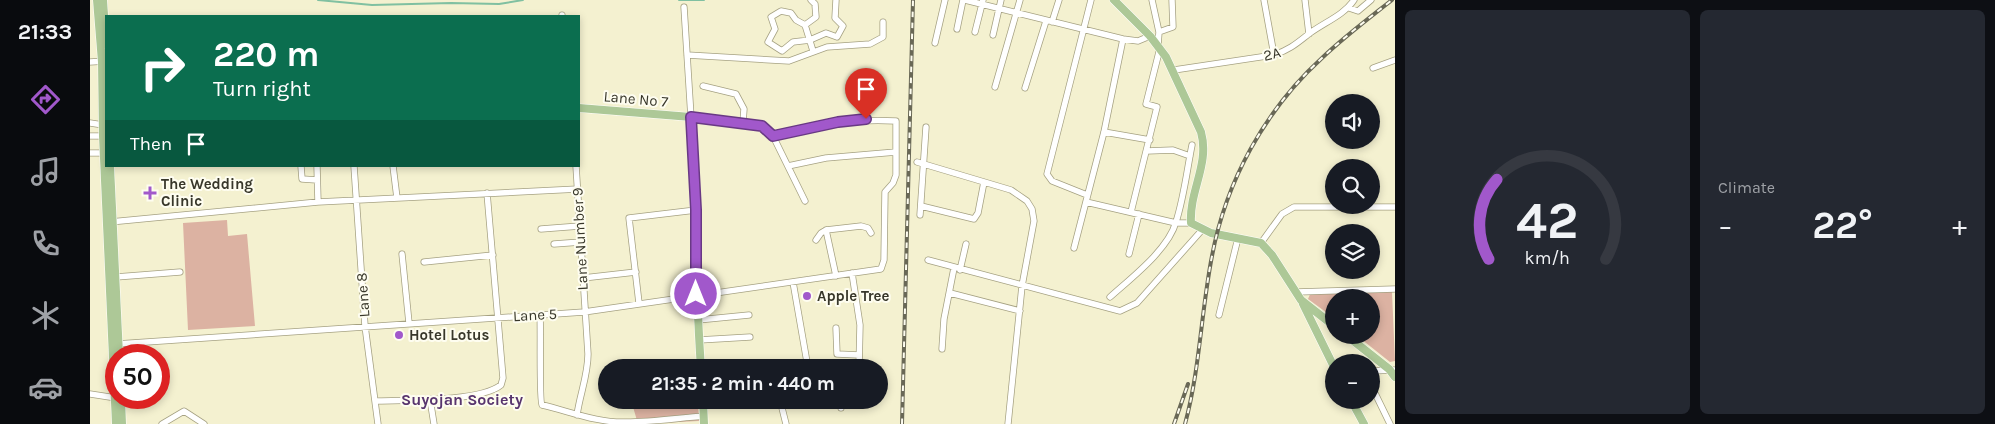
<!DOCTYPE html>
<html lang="en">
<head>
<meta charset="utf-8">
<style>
  :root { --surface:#171b24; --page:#242831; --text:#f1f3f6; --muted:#9ea1a6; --line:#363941; --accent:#a158cb }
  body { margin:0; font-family:Karla,sans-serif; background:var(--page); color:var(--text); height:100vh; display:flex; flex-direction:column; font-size:19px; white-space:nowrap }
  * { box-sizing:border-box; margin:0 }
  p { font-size:16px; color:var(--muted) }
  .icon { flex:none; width:28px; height:28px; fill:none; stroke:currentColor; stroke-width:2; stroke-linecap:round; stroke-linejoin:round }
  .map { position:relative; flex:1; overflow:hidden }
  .side { display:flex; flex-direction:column; gap:10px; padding:10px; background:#0d0f14; width:600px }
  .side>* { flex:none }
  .banner { position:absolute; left:15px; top:15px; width:475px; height:152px; border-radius:0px; box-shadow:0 2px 8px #0003; background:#0b6e4f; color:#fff; overflow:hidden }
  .controls { position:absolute; left:1235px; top:94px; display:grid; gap:10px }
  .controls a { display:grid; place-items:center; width:55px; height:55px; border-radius:50%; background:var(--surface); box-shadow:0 2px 8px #0003; font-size:25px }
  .speed { position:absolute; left:15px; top:344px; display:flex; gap:10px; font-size:25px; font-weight:700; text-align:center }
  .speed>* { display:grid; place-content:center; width:65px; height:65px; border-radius:50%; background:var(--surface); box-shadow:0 2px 8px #0003; line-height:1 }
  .speed .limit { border:8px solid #d22; background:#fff; color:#111 }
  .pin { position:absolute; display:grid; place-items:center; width:42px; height:42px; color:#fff; margin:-51px -21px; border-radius:50% 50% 50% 0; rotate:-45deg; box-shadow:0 0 5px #0007 }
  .pin .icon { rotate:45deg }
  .me { position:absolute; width:55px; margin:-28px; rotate:0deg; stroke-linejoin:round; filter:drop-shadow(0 0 4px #0008) }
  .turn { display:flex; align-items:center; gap:18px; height:105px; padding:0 25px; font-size:22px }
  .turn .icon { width:65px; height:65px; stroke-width:2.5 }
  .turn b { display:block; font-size:35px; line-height:42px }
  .then { display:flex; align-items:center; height:48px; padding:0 25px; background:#0003; gap:10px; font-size:19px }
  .big { font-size:38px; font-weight:700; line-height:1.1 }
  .side .card { flex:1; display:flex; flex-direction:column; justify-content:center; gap:8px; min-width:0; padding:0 18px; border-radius:8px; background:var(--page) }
  .side .dial { align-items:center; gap:0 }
  .dial svg { height:130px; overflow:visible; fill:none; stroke:var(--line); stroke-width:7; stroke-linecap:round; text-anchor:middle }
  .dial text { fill:var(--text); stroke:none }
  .heat { display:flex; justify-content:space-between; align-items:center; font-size:28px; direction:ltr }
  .side .tiles { flex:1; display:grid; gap:10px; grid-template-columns:repeat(2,1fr) }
  .trip { position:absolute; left:508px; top:359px; width:290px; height:50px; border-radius:25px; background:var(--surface); box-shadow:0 2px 8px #0003; font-weight:700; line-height:50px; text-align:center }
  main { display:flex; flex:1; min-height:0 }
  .tabs { display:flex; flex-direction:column; width:90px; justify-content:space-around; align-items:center; background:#090b0e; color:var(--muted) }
  .tabs .icon { width:35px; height:35px }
  .tabs .selected { color:var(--accent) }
  .tabs b { font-size:22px; color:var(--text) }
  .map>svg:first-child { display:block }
  .green { fill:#dcb2a2 }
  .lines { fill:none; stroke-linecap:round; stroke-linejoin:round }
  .stream { stroke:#80c0a1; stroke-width:2 }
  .minor-casing { stroke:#a5a182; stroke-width:7 }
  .major-casing { stroke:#fff; stroke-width:9 }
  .minor { stroke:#fff; stroke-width:5.5 }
  .major { stroke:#adc897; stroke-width:8 }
  .rail-casing { stroke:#696856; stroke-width:4 }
  .rail { stroke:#fefdf0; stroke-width:2; stroke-dasharray:5.5; stroke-linecap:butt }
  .route-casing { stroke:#693984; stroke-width:12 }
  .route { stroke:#a158cb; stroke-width:9 }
  .poi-dot { fill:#a158cb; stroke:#fefdf0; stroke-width:2 }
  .labels { text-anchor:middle; stroke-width:4; stroke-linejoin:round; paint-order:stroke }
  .street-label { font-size:15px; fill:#38372a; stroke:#fefdf0 }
  .poi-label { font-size:15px; font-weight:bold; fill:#38372a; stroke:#fefdf0; text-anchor:start }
  .neighbourhood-label { font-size:16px; font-weight:bold; fill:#58356e; stroke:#fefdf0 }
</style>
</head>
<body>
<main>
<nav class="tabs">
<b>21:33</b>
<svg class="icon selected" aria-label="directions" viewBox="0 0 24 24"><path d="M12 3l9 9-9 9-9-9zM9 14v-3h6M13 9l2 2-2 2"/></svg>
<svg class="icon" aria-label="music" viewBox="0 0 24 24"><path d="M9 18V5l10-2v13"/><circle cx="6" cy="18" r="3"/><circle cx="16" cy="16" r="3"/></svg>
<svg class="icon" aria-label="phone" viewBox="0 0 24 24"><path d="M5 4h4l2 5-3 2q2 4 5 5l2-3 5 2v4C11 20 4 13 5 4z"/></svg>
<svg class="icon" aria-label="climate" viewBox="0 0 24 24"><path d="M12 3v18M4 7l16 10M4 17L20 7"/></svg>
<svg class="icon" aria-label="car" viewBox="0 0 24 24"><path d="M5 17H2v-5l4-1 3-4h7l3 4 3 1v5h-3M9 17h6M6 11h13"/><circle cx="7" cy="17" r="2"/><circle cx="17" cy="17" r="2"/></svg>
</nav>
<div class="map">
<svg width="1305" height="424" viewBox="0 0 1305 424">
  <rect width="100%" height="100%" fill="#f4f1d0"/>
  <!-- green -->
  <path class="green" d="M137 220 138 236 157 234 165 326 98 330 93 223Z
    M1221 292H1302L1305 361 1300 362 1266 335H1281V298H1244V318L1218 299Z
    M541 400H608L609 421 548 424Z"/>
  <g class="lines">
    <!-- stream -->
    <path class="stream" d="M228 0 282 5 361 3 409 4 433 0
      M589 0H614"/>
    <!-- minor casing -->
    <g class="minor-casing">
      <path id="minor" d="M875 0 1033 39 1048 41 1060 36
        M1062 0 1069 32 1068 45
        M1174 0 1184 55
        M1215 0 1219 34
        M594 7 601 117 672 126 683 136 715 201
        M1259 8 1268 11 1281 0
        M472 15V16
        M962 22 969 0
        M715 25 726 17 725 4 721 0
        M867 29 873 0
        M885 32 893 0
        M1069 32 1083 27 1082 0
        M903 35 911 0
        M845 43 855 0
        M723 51 715 25 706 20 701 13 691 11 681 17 685 29 678 42 692 51 703 42 720 40 736 33 747 37 753 26 745 18 746 0
        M597 55 699 61 737 47 780 44 793 37V22
        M0 62 16 61
        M1283 68 1305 60
        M1084 70 1184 55C1201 49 1207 43 1220 33 1235 22 1254 15 1264 0
        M613 86 646 94 654 109 653 122
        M905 87 930 0
        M935 88 956 21
        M0 123 13 125
        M1014 132 1060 140
        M0 136H13
        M1057 151 1083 150 1100 156
        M0 153H14
        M827 162 921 190 937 201 942 209 944 221 932 286 918 424
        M211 166 212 179 227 180
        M227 166 228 202
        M264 166 275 326 288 424
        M303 166 307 198
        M486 166 498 354C498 375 490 394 487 415
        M698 166 736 158 806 152
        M997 195 962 181 957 174 1001 0
        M996 202 1086 223H1101
        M831 206 884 219 888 213 894 182
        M1041 212 1067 107 1056 104 1070 48
        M830 215 836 127
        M20 222 228 202 488 189
        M451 229 490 226
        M736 230 771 226 778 228 781 233
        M726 240 731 233 736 230 746 276
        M1171 243 1192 214 1204 207H1305
        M464 244 491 242
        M984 248 1014 132 1033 39
        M312 254 319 323
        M1039 254 1049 214
        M838 260 1030 311 1047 303 1112 230
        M334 262 403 255
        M870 270 876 244
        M762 273 770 325 769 368
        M26 277 90 272
        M493 278 546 272
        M703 282 718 368
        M1206 292 1305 289
        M860 293 930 311
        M1020 297C1041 278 1078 250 1086 222 1094 197 1097 170 1102 145
        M549 303 539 218 606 210
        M450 315C451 327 449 401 452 405 479 411 507 423 536 422 562 422 588 418 614 416
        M1129 315 1148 238
        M608 320 659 315
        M746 328 747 354 769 355
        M609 340 660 337
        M27 344 494 312 791 269 794 260 795 192 803 183 806 175V121C763 118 724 126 683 136
        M852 349 854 319 864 268
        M1281 371 1305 370
        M1281 385 1300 424
        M0 394 26 398
        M340 399 344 424
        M690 400 696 424
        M751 400V408
        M285 401C314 400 390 402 411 385L413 378 397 193
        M72 424 94 411 114 424"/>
    </g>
    <!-- major casing -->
    <g class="major-casing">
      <path id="major" d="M7 0 12 62 13 136 26 424
        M13 0 16 44
        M1024 0 1060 36 1076 57 1111 132C1120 164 1099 191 1101 223L1121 233 1171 243 1182 255 1211 300 1244 326
        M489 108 601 117C605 200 605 284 611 368
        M20 166 29 355
        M1213 304 1244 367
        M1256 335 1299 369 1305 377
        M31 398 32 424
        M613 400 614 424
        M1261 400 1274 424"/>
    </g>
    <!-- minor -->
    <use href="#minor" class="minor"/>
    <!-- major -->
    <use href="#major" class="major"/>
    <!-- rail casing -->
    <g class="rail-casing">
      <path id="rail" d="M812 424 823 0
        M1084 424 1098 384
        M1095 424C1110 369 1111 312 1122 256 1136 181 1175 110 1232 58 1254 37 1278 19 1302 0"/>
    </g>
    <!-- rail -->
    <use href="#rail" class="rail"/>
  </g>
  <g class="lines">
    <!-- route casing -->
    <g class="route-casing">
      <path id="route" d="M606 294V210L601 117 672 126 683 136 748 122 776 119"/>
    </g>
    <!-- route -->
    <use href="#route" class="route"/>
  </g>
  <!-- markers -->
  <g class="poi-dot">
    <path d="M57.5 185.5h5v5h5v5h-5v5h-5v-5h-5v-5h5z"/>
    <circle cx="717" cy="296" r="5"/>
    <circle cx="309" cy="335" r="5"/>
  </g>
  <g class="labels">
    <!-- street labels -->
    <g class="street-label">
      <text transform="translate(1182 54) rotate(-14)" y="5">2A</text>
      <text transform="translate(546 99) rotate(5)" y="5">Lane No 7</text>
      <text transform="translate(490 239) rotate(-93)" y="5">Lane Number 9</text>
      <text transform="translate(273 295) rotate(-94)" y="5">Lane 8</text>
      <text transform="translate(445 315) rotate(-3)" y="5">Lane 5</text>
    </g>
    <!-- poi labels -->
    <g class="poi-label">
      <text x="71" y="189">The Wedding<tspan x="71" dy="17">Clinic</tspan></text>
      <text x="727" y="301">Apple Tree</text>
      <text x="319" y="340">Hotel Lotus</text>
    </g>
    <!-- neighbourhood labels -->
    <g class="neighbourhood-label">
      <text x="372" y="405">Suyojan Society</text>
    </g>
  </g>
</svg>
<div class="controls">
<a><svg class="icon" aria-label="sound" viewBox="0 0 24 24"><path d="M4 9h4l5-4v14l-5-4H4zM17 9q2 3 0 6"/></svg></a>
<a><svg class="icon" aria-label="search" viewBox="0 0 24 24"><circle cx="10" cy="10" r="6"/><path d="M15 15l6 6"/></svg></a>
<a><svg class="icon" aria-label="layers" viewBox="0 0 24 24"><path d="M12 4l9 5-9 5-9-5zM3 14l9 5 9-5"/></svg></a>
<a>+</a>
<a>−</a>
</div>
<div class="speed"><div class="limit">50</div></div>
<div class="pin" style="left:776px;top:119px;background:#d93025"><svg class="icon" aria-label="arrive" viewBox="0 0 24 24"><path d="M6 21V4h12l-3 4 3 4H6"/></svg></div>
<svg class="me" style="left:606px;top:294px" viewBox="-20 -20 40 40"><circle r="17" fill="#a158cb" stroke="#fff" stroke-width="3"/><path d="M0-11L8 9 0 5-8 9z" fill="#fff"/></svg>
<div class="trip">21:35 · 2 min · 440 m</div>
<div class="banner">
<div class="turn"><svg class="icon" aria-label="right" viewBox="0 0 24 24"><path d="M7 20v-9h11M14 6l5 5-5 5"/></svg><div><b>220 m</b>Turn right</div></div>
<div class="then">Then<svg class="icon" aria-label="arrive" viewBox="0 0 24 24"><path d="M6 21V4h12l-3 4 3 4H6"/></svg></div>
</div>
</div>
<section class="side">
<div class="tiles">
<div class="card dial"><svg viewBox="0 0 100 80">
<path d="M14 69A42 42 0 1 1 86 69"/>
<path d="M14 69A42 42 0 0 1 19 20" stroke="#a158cb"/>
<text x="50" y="56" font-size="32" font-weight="700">42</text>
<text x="50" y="72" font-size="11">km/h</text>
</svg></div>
<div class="card"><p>Climate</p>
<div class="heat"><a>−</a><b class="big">22°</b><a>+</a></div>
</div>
</div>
</section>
</main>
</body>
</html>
